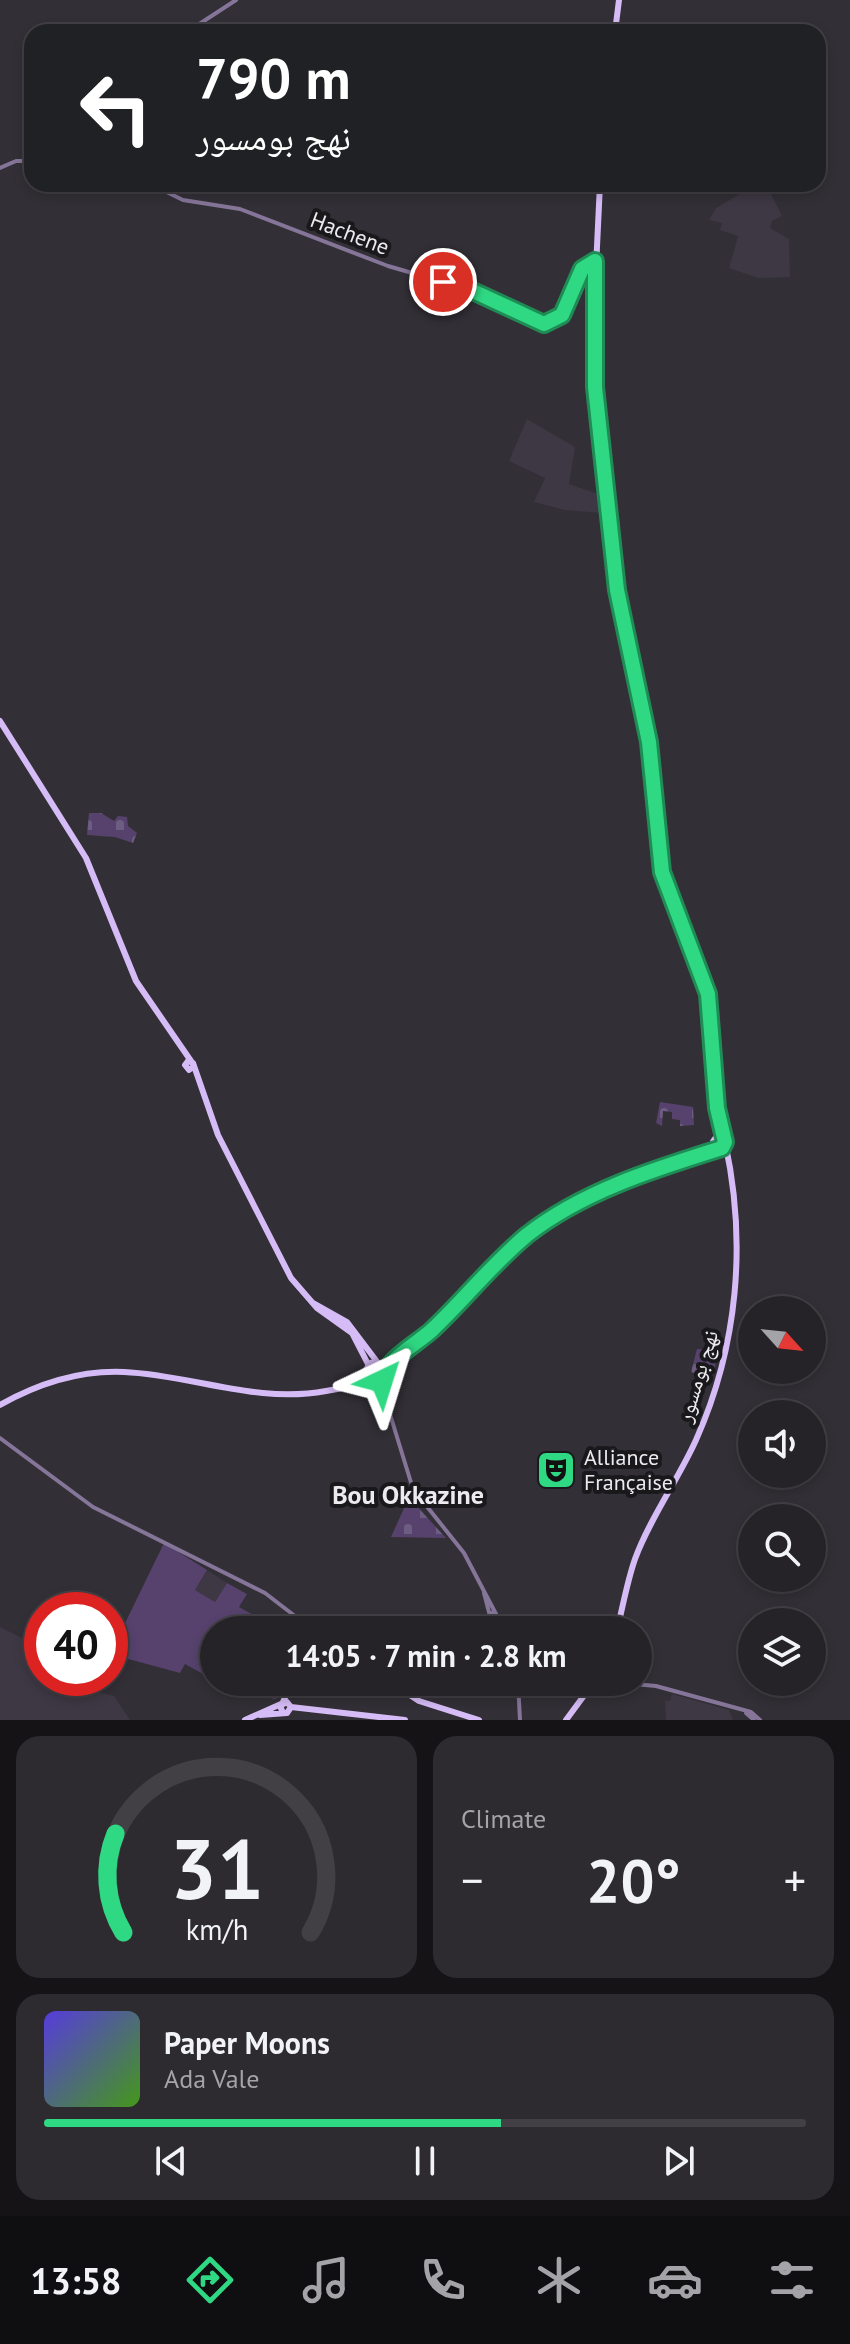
<!DOCTYPE html>
<html lang="en">
<head>
<meta charset="utf-8">
<style>
  :root { --surface:#262328; --page:#2e2b30; --text:#f1f3f6; --muted:#a4a4a8; --line:#424045; --accent:#2fd883 }
  body { margin:0; font-family:"PT Sans","Noto Naskh Arabic",sans-serif; background:var(--page); color:var(--text); height:100vh; display:flex; flex-direction:column; font-size:30px; white-space:nowrap }
  * { box-sizing:border-box; margin:0 }
  p { font-size:26px; color:var(--muted) }
  .icon { flex:none; width:44px; height:44px; fill:none; stroke:currentColor; stroke-width:2; stroke-linecap:round; stroke-linejoin:round }
  .map { position:relative; height:1720px; overflow:hidden }
  .side { display:flex; flex-direction:column; gap:16px; padding:16px; background:#151316; flex:1 }
  .side>* { flex:none }
  .guide { position:absolute; left:24px; top:24px; width:802px; height:168px; border-radius:24px; box-shadow:0 4px 12px #0003,0 0 0 2px var(--line); background:#202124; color:#fff; overflow:hidden }
  .needle { width:52px; rotate:117deg }
  .buttons { position:absolute; left:738px; top:1296px; display:grid; gap:16px }
  .buttons a { display:grid; place-items:center; width:88px; height:88px; border-radius:50%; background:var(--surface); box-shadow:0 4px 12px #0003,0 0 0 2px var(--line); font-size:40px }
  .speed { position:absolute; left:24px; top:1592px; display:flex; gap:16px; font-size:40px; font-weight:700; text-align:center }
  .speed>* { display:grid; place-content:center; width:104px; height:104px; border-radius:50%; background:var(--surface); box-shadow:0 4px 12px #0003,0 0 0 2px var(--line); line-height:1 }
  .speed .limit { border:12px solid #d22; background:#fff; color:#111 }
  .pin { position:absolute; display:grid; place-items:center; width:68px; height:68px; color:#fff; margin:-34px; border:4px solid #fff; border-radius:50%; box-shadow:0 2px 8px #0007 }
  .me { position:absolute; width:88px; margin:-44px; rotate:41deg; stroke-linejoin:round; filter:drop-shadow(0 0 6px #0008) }
  .turn { display:flex; align-items:center; gap:28px; height:168px; padding:0 40px; font-size:36px }
  .turn .icon { width:104px; height:104px; stroke-width:2.5 }
  .turn b { display:block; font-size:56px; line-height:68px }
  .big { font-size:60px; font-weight:600; line-height:1.1 }
  .side .card { flex:1; display:flex; flex-direction:column; justify-content:center; gap:12px; min-width:0; padding:0 28px; border-radius:24px; background:var(--page) }
  .side .dial { align-items:center; gap:0 }
  .dial svg { height:208px; overflow:visible; fill:none; stroke:var(--line); stroke-width:7; stroke-linecap:round; text-anchor:middle }
  .dial text { fill:var(--text); stroke:none }
  .song { display:flex; align-items:center; gap:24px }
  .cover { width:96px; height:96px; border-radius:12px; background:linear-gradient(135deg,hsl(250 70% 55%),hsl(100 70% 35%)) }
  .played { height:8px; border-radius:4px; background:linear-gradient(90deg,var(--accent) 60%,var(--line) 60%) }
  .keys { display:flex; justify-content:space-around; direction:ltr }
  .heat { display:flex; justify-content:space-between; align-items:center; font-size:44px; direction:ltr }
  .side .tiles { flex:1; display:grid; gap:16px; grid-template-columns:1fr 1fr }
  .card:last-child { grid-column:span 2 }
  .trip { position:absolute; left:200px; top:1616px; width:452px; height:80px; border-radius:40px; background:var(--surface); box-shadow:0 4px 12px #0003,0 0 0 2px var(--line); font-weight:600; line-height:80px; text-align:center }
  .dock { display:flex; height:128px; justify-content:space-around; align-items:center; background:#0f0e10; color:var(--muted) }
  .dock .icon { width:56px; height:56px }
  .dock .active { color:var(--accent) }
  .dock b { font-size:36px; color:var(--text) }
  .map>svg:first-child { display:block }
  .built { fill:#3d3843 }
  .cemetery { fill:url(#cemetery-stones) }
  .garden { fill:#56426d }
  .lines { fill:none; stroke-linecap:round; stroke-linejoin:round }
  .minor { stroke:#857598; stroke-width:4 }
  .major { stroke:#d6bcf6; stroke-width:6 }
  .route-casing { stroke:#1f8c55; stroke-width:20 }
  .route { stroke:#2fd883; stroke-width:14 }
  .labels { text-anchor:middle; stroke-width:8; stroke-linejoin:round; paint-order:stroke }
  .street-label { font-size:22px; fill:#eceaee; stroke:#19181b }
  .poi-label { font-size:22px; fill:#eceaee; stroke:#19181b; text-anchor:start }
  .quarter-label { font-size:26px; font-weight:bold; fill:#eceaee; stroke:#19181b }
</style>
</head>
<body>
<div class="map">
<svg width="850" height="1720" viewBox="0 0 850 1720">
  <defs>
    <pattern id="cemetery-stones" width="16" height="16" patternUnits="userSpaceOnUse" patternTransform="scale(2)"><rect width="16" height="16" fill="#56426d"/><path d="M2 7V4a2 2 0 0 1 4 0v3zM10 15v-3a2 2 0 0 1 4 0v3z" fill="#6e5d82"/></pattern>
  </defs>
  <rect width="100%" height="100%" fill="#322f36"/>
  <!-- built -->
  <path class="built" d="M757 184H766L782 216 772 221 770 228 789 239 790 277 758 278 729 268 738 236 720 230 722 223 709 220 716 208Z
    M527 419 575 447 569 484 601 495 603 513 565 510 534 502 545 478 509 461Z
    M207 1570 227 1583 215 1602 195 1590Z
    M0 1627 42 1648V1678H74L71 1685 114 1696 130 1720H0Z
    M672 1694 729 1710 733 1720H666L665 1700 670 1701Z"/>
  <!-- cemetery -->
  <path class="cemetery" d="M89 813H101L114 821 118 816 127 817 128 826 137 833 133 843 115 837 87 835Z
    M660 1102 693 1107 694 1125 680 1126V1120L672 1119V1112L663 1111 662 1126 656 1123Z
    M697 1349 719 1350 712 1378 691 1372Z
    M411 1503H414L446 1538 391 1537 405 1506Z"/>
  <!-- garden -->
  <path class="garden" d="M164 1543 207 1570 195 1590 215 1602 227 1583 247 1594 239 1607 280 1630H214V1680L185 1664 180 1673 110 1654Z
    M216 1682H286L281 1697 274 1699Z"/>
  <g class="lines">
    <!-- minor -->
    <path class="minor" d="M187 32 236 0
      M0 168 16 161H32
      M150 184 183 200 240 209 388 266 464 288 544 324 562 315 582 269 595 261
      M383 1373 385 1398 413 1489 464 1553 496 1614
      M374 1378 384 1396
      M0 1438 93 1507 265 1593 313 1630
      M484 1593 490 1616
      M493 1612 497 1616 493 1619 490 1616Z
      M497 1617 504 1630
      M518 1682 520 1720
      M612 1682 656 1686 751 1712 760 1720
      M746 1713 754 1720"/>
    <!-- major -->
    <path class="major" d="M615 32 619 0
      M600 184 594 309 595 387 617 590 649 742 662 872 708 994 723 1139
      M0 721 86 858 136 981 191 1061
      M194 1066 189 1070 185 1065 188 1061 193 1063 218 1135 291 1278 317 1308 352 1333 369 1366
      M713 1143a6 6 0 1 1 12 0a6 6 0 1 1-12 0Z
      M315 1304 347 1322 378 1363
      M367 1370a8 8 0 1 1 16 0a8 8 0 1 1-16 0Z
      M383 1372 438 1324 496 1262 545 1223 625 1182 718 1148
      M350 1384 368 1368
      M0 1405C39 1383 79 1370 124 1372 192 1375 256 1404 326 1391 342 1388 359 1387 373 1378
      M617 1630C623 1606 627 1582 635 1559 650 1518 678 1480 696 1440 738 1346 747 1242 725 1142
      M390 1682 419 1701 479 1720
      M283 1702 292 1682
      M291 1707 405 1720
      M260 1715 287 1713 291 1707 287 1702 280 1706 283 1713
      M245 1720 281 1704
      M566 1720 594 1682"/>
  </g>
  <g class="lines">
    <!-- route casing -->
    <g class="route-casing">
      <path id="route" d="M382 1381C384 1361 418 1343 432 1330 465 1299 492 1264 527 1235 583 1191 655 1169 722 1148L725 1142 717 1108 708 994 662 872 649 742 617 590 595 387V261L582 269 562 315 544 324 475 292 443 282"/>
    </g>
    <!-- route -->
    <use href="#route" class="route"/>
  </g>
  <!-- icons -->
  <defs>
    <g id="theatre-square" transform="scale(2)"><rect x="-9" y="-9" width="18" height="18" rx="4" fill="#2fd883" stroke="#19181b"/><path d="M-5-5.5Q0-4 5-5.5V0Q5 5 0 6Q-5 5-5 0ZM-3.3-2.5H-1v1.5H-3.3ZM1-2.5H3.3v1.5H1ZM-2.8 1Q0 5.5 2.8 1Z" fill="#111"/></g>
  </defs>
  <g fill-rule="evenodd">
    <use href="#theatre-square" x="556" y="1470"/>
  </g>
  <g class="labels">
    <!-- street labels -->
    <g class="street-label">
      <text transform="translate(350 233) rotate(21)" y="8">Hachene</text>
      <text transform="translate(697 1376) rotate(-73)" y="8">نهج بومسور</text>
    </g>
    <!-- poi labels -->
    <g class="poi-label">
      <text x="584" y="1465">Alliance<tspan x="584" dy="25">Française</tspan></text>
    </g>
    <!-- quarter labels -->
    <g class="quarter-label">
      <text x="408" y="1504">Bou Okkazine</text>
    </g>
  </g>
</svg>
<div class="buttons">
<a><svg class="needle" viewBox="-14 -14 28 28"><path d="M0-13l5 13h-10z" fill="#e53935"/><path d="M0 13l5-13h-10z" fill="#a4a4a8"/></svg></a>
<a><svg class="icon" aria-label="sound" viewBox="0 0 24 24"><path d="M4 9h4l5-4v14l-5-4H4zM17 9q2 3 0 6"/></svg></a>
<a><svg class="icon" aria-label="search" viewBox="0 0 24 24"><circle cx="10" cy="10" r="6"/><path d="M15 15l6 6"/></svg></a>
<a><svg class="icon" aria-label="layers" viewBox="0 0 24 24"><path d="M12 4l9 5-9 5-9-5zM3 14l9 5 9-5"/></svg></a>
</div>
<div class="speed"><div class="limit">40</div></div>
<div class="pin" style="left:443px;top:282px;background:#d93025"><svg class="icon" aria-label="arrive" viewBox="0 0 24 24"><path d="M6 21V4h12l-3 4 3 4H6"/></svg></div>
<svg class="me" style="left:382px;top:1381px" viewBox="-20 -20 40 40"><path d="M0-17L14 15 0 8-14 15z" fill="#2fd883" stroke="#fff" stroke-width="4"/></svg>
<div class="trip">14:05 · 7 min · 2.8 km</div>
<div class="guide">
<div class="turn"><svg class="icon" aria-label="left" viewBox="0 0 24 24"><path d="M17 20v-9H6M10 6l-5 5 5 5"/></svg><div><b>790 m</b>نهج بومسور</div></div>
</div>
</div>
<section class="side">
<div class="tiles">
<div class="card dial"><svg viewBox="0 0 100 80">
<path d="M14 69A42 42 0 1 1 86 69"/>
<path d="M14 69A42 42 0 0 1 11 31" stroke="#2fd883"/>
<text x="50" y="56" font-size="32" font-weight="700">31</text>
<text x="50" y="72" font-size="11">km/h</text>
</svg></div>
<div class="card"><p>Climate</p>
<div class="heat"><a>−</a><b class="big">20°</b><a>+</a></div>
</div>
<div class="card">
<div class="song"><i class="cover"></i><div><b>Paper Moons</b><p>Ada Vale</p></div></div>
<div class="played"></div>
<div class="keys"><svg class="icon" aria-label="previous" viewBox="0 0 24 24"><path d="M18 5L8 12l10 7zM5 5v14"/></svg><svg class="icon" aria-label="pause" viewBox="0 0 24 24"><path d="M8 5v14M16 5v14"/></svg><svg class="icon" aria-label="next" viewBox="0 0 24 24"><path d="M6 5l10 7-10 7zM19 5v14"/></svg></div>
</div>
</div>
</section>
<nav class="dock">
<b>13:58</b>
<svg class="icon active" aria-label="directions" viewBox="0 0 24 24"><path d="M12 3l9 9-9 9-9-9zM9 14v-3h6M13 9l2 2-2 2"/></svg>
<svg class="icon" aria-label="music" viewBox="0 0 24 24"><path d="M9 18V5l10-2v13"/><circle cx="6" cy="18" r="3"/><circle cx="16" cy="16" r="3"/></svg>
<svg class="icon" aria-label="phone" viewBox="0 0 24 24"><path d="M5 4h4l2 5-3 2q2 4 5 5l2-3 5 2v4C11 20 4 13 5 4z"/></svg>
<svg class="icon" aria-label="climate" viewBox="0 0 24 24"><path d="M12 3v18M4 7l16 10M4 17L20 7"/></svg>
<svg class="icon" aria-label="car" viewBox="0 0 24 24"><path d="M5 17H2v-5l4-1 3-4h7l3 4 3 1v5h-3M9 17h6M6 11h13"/><circle cx="7" cy="17" r="2"/><circle cx="17" cy="17" r="2"/></svg>
<svg class="icon" aria-label="filters" viewBox="0 0 24 24"><path d="M4 7h16M4 17h16"/><circle cx="9" cy="7" r="2"/><circle cx="15" cy="17" r="2"/></svg>
</nav>
</body>
</html>
